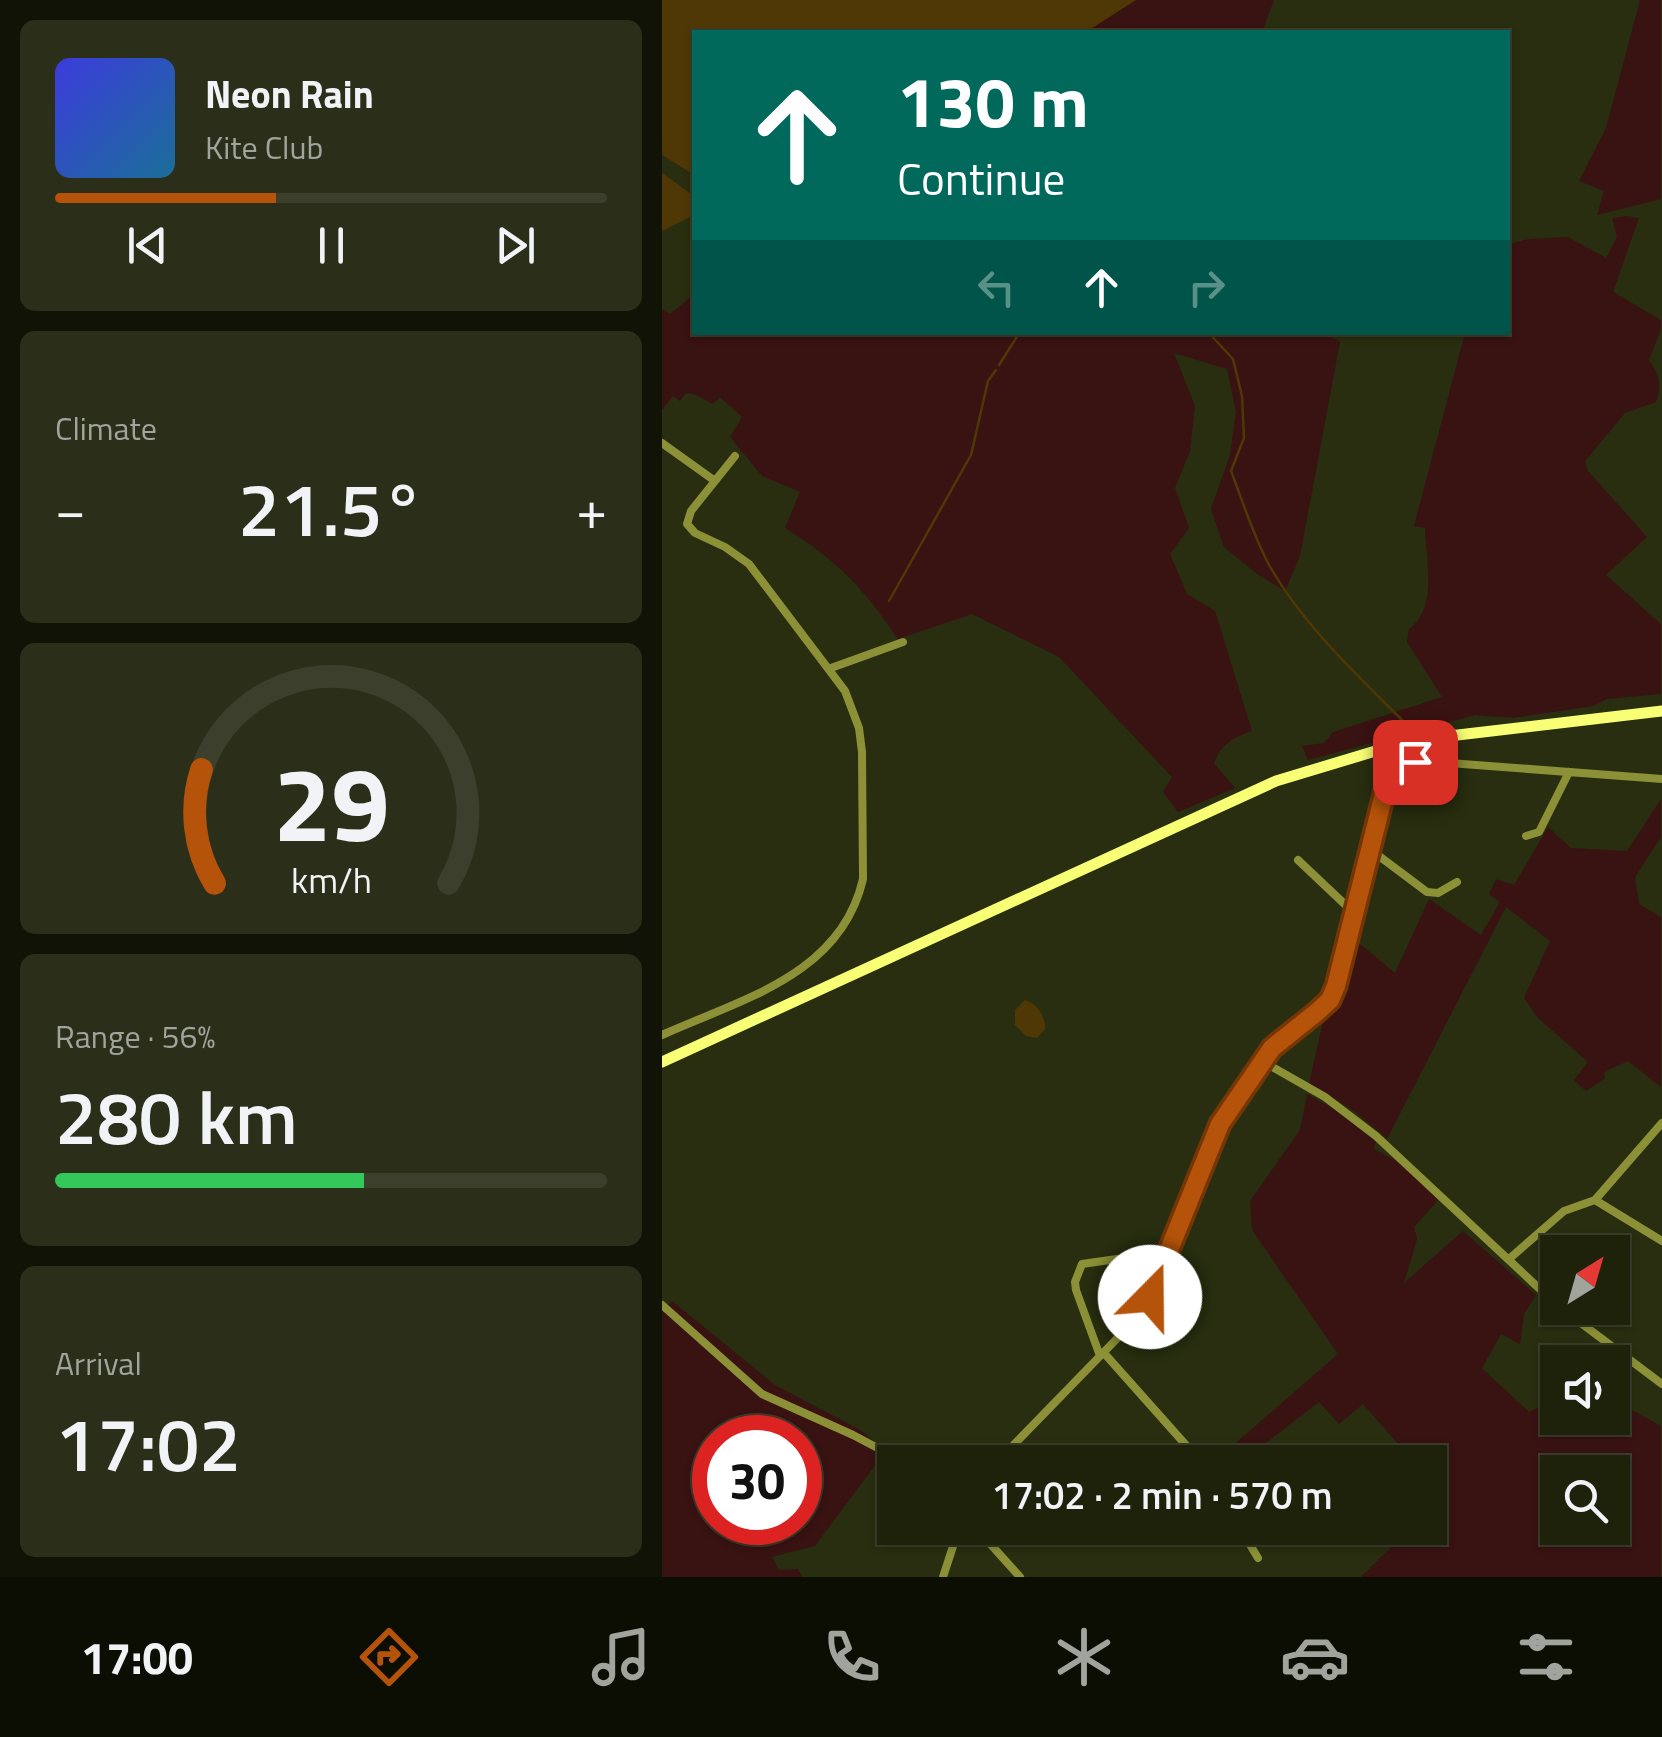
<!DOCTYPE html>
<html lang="en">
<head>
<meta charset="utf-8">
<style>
  :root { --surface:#1e220b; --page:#2b2f19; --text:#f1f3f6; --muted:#a1a49d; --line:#3c3f2c; --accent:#b45309 }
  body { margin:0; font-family:"Titillium Web",sans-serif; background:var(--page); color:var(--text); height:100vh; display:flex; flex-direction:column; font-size:38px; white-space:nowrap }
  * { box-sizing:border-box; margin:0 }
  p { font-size:32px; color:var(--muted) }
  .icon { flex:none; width:55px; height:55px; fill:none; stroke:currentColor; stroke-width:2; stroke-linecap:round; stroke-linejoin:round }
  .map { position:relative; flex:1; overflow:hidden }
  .details { display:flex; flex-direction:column; gap:20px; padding:20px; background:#101306; width:662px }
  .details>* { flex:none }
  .banner { position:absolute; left:30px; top:30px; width:818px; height:305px; border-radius:0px; box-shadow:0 2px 8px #0004,0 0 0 2px var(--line); background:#00695c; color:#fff; overflow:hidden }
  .needle { width:65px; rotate:37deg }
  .fabs { position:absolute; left:878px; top:1235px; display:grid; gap:20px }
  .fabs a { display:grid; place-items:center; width:90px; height:90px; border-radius:0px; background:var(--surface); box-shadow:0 2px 8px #0004,0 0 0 2px var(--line); font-size:50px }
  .speed { position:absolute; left:30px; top:1415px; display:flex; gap:20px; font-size:50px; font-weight:700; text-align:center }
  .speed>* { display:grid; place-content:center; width:130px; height:130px; border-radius:50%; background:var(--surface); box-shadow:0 2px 8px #0004,0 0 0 2px var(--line); line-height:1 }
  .speed .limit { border:15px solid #d22; background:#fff; color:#111 }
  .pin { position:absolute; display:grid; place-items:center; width:85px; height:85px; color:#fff; margin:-42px; border-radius:20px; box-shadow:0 5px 15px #0006 }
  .me { position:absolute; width:110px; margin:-55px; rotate:22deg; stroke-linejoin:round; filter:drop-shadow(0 0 8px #0008) }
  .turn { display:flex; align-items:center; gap:35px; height:210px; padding:0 40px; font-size:45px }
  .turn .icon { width:130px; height:130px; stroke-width:2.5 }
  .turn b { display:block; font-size:70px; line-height:85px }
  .lanes { display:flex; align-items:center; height:95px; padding:0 40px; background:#0003; justify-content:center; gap:50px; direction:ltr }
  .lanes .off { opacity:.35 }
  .big { font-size:75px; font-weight:600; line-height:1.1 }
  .details .card { flex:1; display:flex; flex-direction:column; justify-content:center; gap:15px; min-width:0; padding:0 35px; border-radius:15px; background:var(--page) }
  .details .dial { align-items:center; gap:0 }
  .dial svg { height:260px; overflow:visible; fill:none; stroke:var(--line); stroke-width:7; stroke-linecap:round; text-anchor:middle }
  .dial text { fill:var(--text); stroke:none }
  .song { display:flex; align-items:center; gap:30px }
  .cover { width:120px; height:120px; border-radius:15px; background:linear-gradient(135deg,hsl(240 70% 55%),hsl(200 70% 35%)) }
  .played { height:10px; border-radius:5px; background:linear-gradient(90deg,var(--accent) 40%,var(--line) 40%) }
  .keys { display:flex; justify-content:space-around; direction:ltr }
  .heat { display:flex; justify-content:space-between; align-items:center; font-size:55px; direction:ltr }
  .charge { height:15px; border-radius:8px; background:linear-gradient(90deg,#34c759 56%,var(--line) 0) }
  .trip { position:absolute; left:215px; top:1445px; width:570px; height:100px; border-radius:0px; background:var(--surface); box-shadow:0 2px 8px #0004,0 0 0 2px var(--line); font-weight:600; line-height:100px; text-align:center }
  .dock { display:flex; height:160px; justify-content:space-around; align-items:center; background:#0c0e04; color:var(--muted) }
  .dock .icon { width:70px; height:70px }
  .dock .on { color:var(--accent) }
  .dock b { font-size:45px; color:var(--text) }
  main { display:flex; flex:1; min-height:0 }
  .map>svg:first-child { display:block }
  .green { fill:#391212; fill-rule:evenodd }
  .water { fill:#503706 }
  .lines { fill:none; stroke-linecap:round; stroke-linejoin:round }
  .stream { stroke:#503706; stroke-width:2.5 }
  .street { stroke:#8c9137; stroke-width:8 }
  .secondary { stroke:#f9ff74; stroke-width:11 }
  .route-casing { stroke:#753606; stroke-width:25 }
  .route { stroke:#b45309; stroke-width:18 }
</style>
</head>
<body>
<main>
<section class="details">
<div class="card">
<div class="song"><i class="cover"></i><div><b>Neon Rain</b><p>Kite Club</p></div></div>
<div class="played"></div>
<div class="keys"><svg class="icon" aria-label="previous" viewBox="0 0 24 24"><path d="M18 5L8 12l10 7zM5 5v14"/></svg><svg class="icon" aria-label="pause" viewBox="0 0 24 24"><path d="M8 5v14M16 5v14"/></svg><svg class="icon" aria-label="next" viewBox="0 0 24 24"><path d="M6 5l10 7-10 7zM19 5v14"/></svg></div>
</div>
<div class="card"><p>Climate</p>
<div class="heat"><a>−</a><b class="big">21.5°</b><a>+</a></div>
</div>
<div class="card dial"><svg viewBox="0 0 100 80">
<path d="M14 69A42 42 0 1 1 86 69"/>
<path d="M14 69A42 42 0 0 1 10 34" stroke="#b45309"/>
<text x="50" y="56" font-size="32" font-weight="700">29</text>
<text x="50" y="72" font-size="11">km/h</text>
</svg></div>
<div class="card"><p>Range · 56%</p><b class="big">280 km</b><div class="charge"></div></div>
<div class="card"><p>Arrival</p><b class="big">17:02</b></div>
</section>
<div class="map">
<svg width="1000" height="1577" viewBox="0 0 1000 1577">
  <rect width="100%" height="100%" fill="#282e0f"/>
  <!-- green -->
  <path class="green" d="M0 0H612L600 32H32V175L0 155Z
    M978 0H999V199L935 215 942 191 917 181 944 128Z
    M964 216 977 218 951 292 999 320V329L987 360C997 376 1000 383 994 402L963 413 923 461 926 471 985 537 944 575 999 624V694L945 699 931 706 851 718 813 715 646 760 640 746 662 743 671 732 780 697 745 642 747 629C776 609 764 559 763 528L752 526 803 333 845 332V245L866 239 906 237 944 258 955 237 950 218Z
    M32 294V332H663L678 342 638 556 623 591 595 574 562 547 549 509 568 455 574 412 565 369 512 353 533 406 528 451 513 488 527 528 508 554 525 594 553 611 590 731C571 738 560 743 552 763L573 788 516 812 501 792 510 777 397 657 310 614 236 639C199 585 178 563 123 528L138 492 100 476 68 437 80 417 58 397 51 404 32 394 24 393 18 401 11 396 0 410V309L8 314Z
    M999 799V837L973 877 977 904 999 917V1087L966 1061 942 1072 943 1078 924 1091 912 1080 926 1062 876 1018 862 998 888 941 844 907 725 1139 692 1111 647 1084 662 1017 673 1007 681 988 692 939 733 973 767 899 819 935 838 902 827 894 834 879 852 885 886 827 909 848 965 851Z
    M645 1094 678 1112 714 1142 712 1149 735 1161 777 1199 752 1227 755 1239 742 1283 801 1231 874 1295 862 1314 858 1344 839 1334 820 1368 867 1412 895 1398V1418H950V1399L999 1426V1577H699L748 1528H768V1506L780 1492 768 1479V1462H752L701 1404 677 1424 657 1402 579 1462H552L676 1354 590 1230 588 1201 638 1130ZM895 1472H950V1528H895Z
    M10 1301 113 1385 200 1431 223 1452 153 1546 110 1557 117 1570 136 1569 140 1577H0V1311ZM52 1438H138V1522H52Z"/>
  <!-- water -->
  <path class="water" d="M0 0H474L424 32H32V175L0 155Z
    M0 173 32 196V215L0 231Z
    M363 1000C375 1003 384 1017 383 1029L375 1038 364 1036 353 1025V1010Z"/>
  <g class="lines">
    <!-- stream -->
    <path class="stream" d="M546 332 571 359 580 396 582 438 569 471C581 502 591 535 607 565 642 626 695 675 744 724
      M337 365 358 332
      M227 601 309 455 326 381 334 370"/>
    <!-- street -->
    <path class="street" d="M0 443 53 481
      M169 668 241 642
      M864 836 877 832 907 772
      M709 850 765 892 776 893 795 882
      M636 860 692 913
      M0 1035C80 999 179 975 201 879L200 752 197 728 183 691 87 564 63 547 33 533 25 524 29 511 73 456
      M600 1061 663 1097 714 1136 895 1305
      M933 1200 1000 1241
      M847 1259 902 1211 933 1200 1000 1123
      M0 1305 100 1394 191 1435 242 1462
      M899 1308 1000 1384
      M442 1353 539 1462
      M438 1356 414 1290 413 1282 420 1264 455 1259 501 1265
      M335 1462 474 1319 488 1297 558 1124 609 1048 655 1012 667 1000 674 986 727 778 734 767 774 762 1000 779
      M314 1528 358 1577
      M578 1528 596 1558
      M281 1577 297 1528"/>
    <!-- secondary -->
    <path class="secondary" d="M0 1062 614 781 730 746 770 738 1000 711"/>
  </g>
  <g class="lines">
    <!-- route casing -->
    <g class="route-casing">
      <path id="route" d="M488 1297 558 1124 610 1048 655 1012 668 1000 674 986 726 778 734 767 753 762"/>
    </g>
    <!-- route -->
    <use href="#route" class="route"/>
  </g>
</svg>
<div class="fabs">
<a><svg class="needle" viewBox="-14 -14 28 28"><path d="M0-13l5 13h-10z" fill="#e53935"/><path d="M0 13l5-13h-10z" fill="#a1a49d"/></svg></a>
<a><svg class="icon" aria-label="sound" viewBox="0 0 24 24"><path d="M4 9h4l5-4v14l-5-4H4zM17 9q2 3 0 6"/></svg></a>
<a><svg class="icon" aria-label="search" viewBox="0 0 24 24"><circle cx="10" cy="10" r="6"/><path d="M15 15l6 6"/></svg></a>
</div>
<div class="speed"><div class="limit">30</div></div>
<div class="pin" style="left:753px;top:762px;background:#d93025"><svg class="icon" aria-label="arrive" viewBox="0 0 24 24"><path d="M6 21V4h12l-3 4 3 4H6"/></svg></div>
<svg class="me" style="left:488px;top:1297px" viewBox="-20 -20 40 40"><circle r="19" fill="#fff"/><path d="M0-13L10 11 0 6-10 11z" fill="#b45309"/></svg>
<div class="trip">17:02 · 2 min · 570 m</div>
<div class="banner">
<div class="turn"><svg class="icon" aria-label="ahead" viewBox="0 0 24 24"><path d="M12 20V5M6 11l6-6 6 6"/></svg><div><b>130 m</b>Continue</div></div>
<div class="lanes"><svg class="icon off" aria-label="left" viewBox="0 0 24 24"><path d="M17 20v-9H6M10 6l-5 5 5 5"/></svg><svg class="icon" aria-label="ahead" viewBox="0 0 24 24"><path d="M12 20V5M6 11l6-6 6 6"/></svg><svg class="icon off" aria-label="right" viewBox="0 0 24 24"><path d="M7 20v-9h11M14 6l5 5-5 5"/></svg></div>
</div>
</div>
</main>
<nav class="dock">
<b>17:00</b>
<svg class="icon on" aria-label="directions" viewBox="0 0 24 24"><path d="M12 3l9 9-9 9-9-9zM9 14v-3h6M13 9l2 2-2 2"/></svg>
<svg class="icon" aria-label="music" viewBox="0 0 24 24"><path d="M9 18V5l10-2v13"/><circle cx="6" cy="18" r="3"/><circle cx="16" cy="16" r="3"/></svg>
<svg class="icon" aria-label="phone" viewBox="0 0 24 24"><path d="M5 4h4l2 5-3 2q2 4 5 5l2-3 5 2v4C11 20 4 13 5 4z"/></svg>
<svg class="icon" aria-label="climate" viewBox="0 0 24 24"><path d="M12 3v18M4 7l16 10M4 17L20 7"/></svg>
<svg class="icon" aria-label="car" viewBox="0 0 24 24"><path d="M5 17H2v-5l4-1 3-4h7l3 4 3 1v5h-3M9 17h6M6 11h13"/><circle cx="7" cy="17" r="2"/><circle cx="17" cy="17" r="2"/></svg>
<svg class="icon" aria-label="filters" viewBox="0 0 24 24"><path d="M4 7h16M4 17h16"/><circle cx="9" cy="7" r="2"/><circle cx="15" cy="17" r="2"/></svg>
</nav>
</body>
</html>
